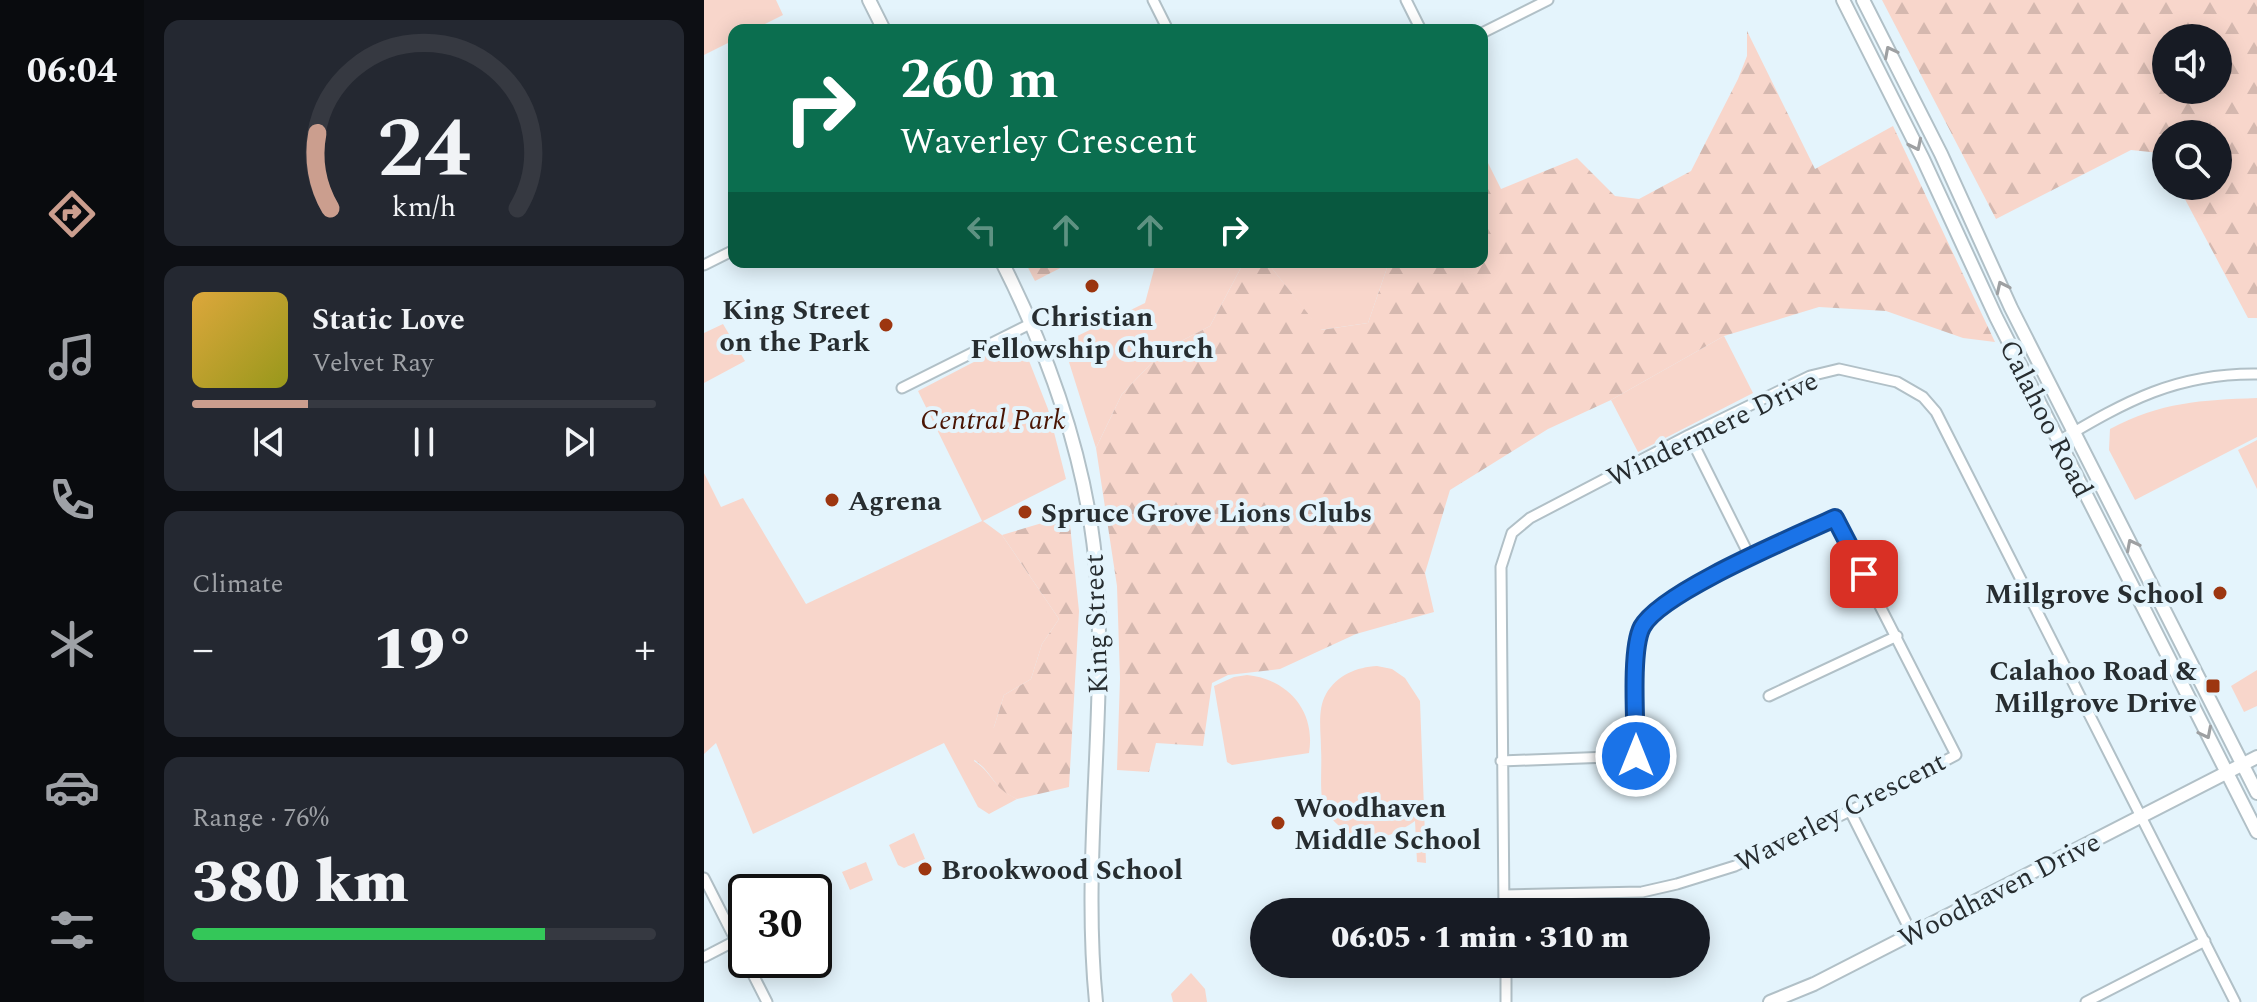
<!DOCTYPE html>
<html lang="en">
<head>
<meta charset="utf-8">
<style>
  :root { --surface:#171b24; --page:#242831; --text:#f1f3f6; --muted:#9ea1a6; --line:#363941; --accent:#cb9e8e }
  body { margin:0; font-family:Spectral,serif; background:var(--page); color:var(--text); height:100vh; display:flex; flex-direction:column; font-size:30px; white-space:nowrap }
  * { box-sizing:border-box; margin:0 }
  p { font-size:26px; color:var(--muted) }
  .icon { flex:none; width:44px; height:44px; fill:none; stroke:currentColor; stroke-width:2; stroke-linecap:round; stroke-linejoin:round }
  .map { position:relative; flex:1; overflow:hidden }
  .panel { display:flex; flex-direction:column; gap:20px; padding:20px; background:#0d0f14; width:560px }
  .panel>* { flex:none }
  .hud { position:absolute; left:24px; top:24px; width:760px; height:244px; border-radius:16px; box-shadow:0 4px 20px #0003; background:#0b6e4f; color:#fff; overflow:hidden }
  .controls { position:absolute; left:1448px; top:24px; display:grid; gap:16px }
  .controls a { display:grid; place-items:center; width:80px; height:80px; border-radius:50%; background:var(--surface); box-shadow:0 4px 20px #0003; font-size:40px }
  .speed { position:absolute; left:24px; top:874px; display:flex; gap:16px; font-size:40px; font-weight:700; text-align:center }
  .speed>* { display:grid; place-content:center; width:104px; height:104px; border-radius:50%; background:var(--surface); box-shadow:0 4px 20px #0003; line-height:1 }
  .speed .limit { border:4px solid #111; border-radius:12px; background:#fff; color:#111 }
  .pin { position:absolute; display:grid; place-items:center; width:68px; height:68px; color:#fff; margin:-34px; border-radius:16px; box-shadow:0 4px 12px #0006 }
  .me { position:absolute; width:88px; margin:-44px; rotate:0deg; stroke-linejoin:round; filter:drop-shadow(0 0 6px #0008) }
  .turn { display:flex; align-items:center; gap:28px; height:168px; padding:0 40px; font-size:36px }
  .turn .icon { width:104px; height:104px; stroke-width:2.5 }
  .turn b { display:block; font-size:56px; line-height:68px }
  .lanes { display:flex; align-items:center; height:76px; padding:0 40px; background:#0003; justify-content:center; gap:40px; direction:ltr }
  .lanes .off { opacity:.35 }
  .big { font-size:60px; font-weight:800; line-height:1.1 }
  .panel .tile { flex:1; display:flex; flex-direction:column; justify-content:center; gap:12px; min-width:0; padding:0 28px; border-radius:16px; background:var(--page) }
  .panel .dial { align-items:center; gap:0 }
  .dial svg { height:208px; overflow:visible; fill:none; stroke:var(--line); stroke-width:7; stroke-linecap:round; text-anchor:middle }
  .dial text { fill:var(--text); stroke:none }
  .song { display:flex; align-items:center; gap:24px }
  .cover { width:96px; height:96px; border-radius:12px; background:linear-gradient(135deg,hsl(40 70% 55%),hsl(60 70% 35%)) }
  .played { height:8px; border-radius:4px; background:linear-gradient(90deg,var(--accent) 25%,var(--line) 25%) }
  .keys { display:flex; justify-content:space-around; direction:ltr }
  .heat { display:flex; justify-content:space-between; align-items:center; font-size:44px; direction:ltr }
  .charge { height:12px; border-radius:6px; background:linear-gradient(90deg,#34c759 76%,var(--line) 0) }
  .trip { position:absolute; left:546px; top:898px; width:460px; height:80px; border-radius:40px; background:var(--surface); box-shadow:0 4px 20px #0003; font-weight:800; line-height:80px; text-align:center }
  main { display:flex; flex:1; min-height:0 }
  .tabs { display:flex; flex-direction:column; width:144px; justify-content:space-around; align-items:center; background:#090b0e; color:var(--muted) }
  .tabs .icon { width:56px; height:56px }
  .tabs .selected { color:var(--accent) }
  .tabs b { font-size:36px; color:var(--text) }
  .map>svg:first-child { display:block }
  .green { fill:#f8d6cb }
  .forest { fill:url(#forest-firs); fill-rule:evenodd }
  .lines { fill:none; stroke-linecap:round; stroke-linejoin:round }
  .street-casing { stroke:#b1c0c7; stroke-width:13 }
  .secondary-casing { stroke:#b1c0c7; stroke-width:16 }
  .street { stroke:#fff; stroke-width:9 }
  .secondary { stroke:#fff; stroke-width:12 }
  .oneway { stroke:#9ea0a2 }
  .route-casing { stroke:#114b97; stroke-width:20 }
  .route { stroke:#1a73e8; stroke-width:14 }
  .poi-dot { fill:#9d3610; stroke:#e4f4fc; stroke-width:3 }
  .labels { text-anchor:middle; stroke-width:8; stroke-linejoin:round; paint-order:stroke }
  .poi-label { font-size:28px; font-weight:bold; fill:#272d30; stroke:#e4f4fc; text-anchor:start }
  .street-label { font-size:28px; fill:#272d30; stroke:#e4f4fc }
  .park-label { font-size:28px; font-style:italic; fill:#4a1504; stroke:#e4f4fc }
</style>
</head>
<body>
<main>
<nav class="tabs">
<b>06:04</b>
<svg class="icon selected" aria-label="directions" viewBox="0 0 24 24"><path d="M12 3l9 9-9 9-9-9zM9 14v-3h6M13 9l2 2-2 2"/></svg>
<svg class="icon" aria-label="music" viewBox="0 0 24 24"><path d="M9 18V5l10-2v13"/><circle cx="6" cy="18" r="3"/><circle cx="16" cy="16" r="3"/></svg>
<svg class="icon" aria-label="phone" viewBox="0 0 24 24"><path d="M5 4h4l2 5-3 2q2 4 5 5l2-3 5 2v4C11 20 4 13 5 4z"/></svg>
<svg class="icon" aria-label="climate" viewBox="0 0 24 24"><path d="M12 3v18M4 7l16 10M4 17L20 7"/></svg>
<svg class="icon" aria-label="car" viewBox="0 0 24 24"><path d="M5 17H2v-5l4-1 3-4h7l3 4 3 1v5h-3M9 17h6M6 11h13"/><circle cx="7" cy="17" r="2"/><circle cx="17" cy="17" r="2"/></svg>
<svg class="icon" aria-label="filters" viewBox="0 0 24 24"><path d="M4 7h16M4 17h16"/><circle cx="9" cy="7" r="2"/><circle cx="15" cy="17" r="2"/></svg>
</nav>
<section class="panel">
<div class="tile dial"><svg viewBox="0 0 100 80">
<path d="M14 69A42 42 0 1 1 86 69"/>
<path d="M14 69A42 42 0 0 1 9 40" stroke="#cb9e8e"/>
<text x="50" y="56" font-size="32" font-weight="700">24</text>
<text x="50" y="72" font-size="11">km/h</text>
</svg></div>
<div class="tile">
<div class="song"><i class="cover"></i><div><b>Static Love</b><p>Velvet Ray</p></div></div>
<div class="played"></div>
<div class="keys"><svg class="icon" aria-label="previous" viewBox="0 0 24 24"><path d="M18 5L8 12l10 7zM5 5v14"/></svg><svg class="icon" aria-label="pause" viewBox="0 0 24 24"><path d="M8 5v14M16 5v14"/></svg><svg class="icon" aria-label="next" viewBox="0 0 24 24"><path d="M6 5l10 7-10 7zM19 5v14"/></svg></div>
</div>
<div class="tile"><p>Climate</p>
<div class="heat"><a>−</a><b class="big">19°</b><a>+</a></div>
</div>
<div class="tile"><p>Range · 76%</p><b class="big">380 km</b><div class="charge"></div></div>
</section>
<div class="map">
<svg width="1553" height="1002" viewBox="0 0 1553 1002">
  <defs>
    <pattern id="forest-firs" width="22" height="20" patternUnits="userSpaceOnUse" patternTransform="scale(2)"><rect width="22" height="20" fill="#f8d6cb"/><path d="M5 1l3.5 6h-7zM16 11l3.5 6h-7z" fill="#d5b8af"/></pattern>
  </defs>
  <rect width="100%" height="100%" fill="#e4f4fc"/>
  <!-- green -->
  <path class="green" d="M0 0H72L79 15 49 30H30V40L0 55Z
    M452 262H540L506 326 460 350 418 394 392 448 359 343 441 303Z
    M563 262H685L664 323 616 330Z
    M19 324 41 361 0 383V333Z
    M1020 336 1049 393 934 452 907 400Z
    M316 338 344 409 362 479 279 521 298 535 355 619 338 644 327 679 300 695 290 727 270 761C289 773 288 787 313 799L285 814 274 807 240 743 49 834 12 743 0 754V473L17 507 39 498 102 604 278 521 214 391Z
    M1553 398V437L1431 500 1405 450 1406 429C1457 402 1497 400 1553 398Z
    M1553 440V489L1534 450Z
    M673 666 688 669 701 678 716 701 722 863 713 862 711 821C686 838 659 849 634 825 626 818 620 809 618 798 616 783 618 765 617 749 617 731 613 710 622 694 633 675 653 667 673 666Z
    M1553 670V706L1540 712 1527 686Z
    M543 675C584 679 612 711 605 753L528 765 523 762 510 686 530 677Z
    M210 833 221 859 200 868 194 865 185 845Z
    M162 862 169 880 146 890 138 872Z
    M487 973 501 989 503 1002H469L467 994Z"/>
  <!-- forest -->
  <path class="forest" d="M1178 0H1553V318H1544L1474 186H1514V134H1462V163L1456 153 1427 150 1292 219ZM1462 38H1514V90H1462Z
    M1043 31 1111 169 1189 126 1291 342 1259 338 1182 311 1115 307 1020 336 907 400 844 429 746 490 721 573 730 612 652 634 576 669 524 675 508 683 499 746 452 743 445 772 413 770 416 678 413 586 392 448 418 394 460 350 506 326 540 262H563L617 330 664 323 685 262H778V151L797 189 873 158 911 196 935 199 987 171 1034 79 1043 56Z
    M321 262H368L331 281Z
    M365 515 375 611 365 787 313 799C292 789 294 784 280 768 273 761 267 760 265 748L290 727 300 695 327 679 338 644 355 619 298 535Z"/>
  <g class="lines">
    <!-- street casing -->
    <g class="street-casing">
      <path id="street" d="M449 0 464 30
        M702 0 717 30
        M778 33 844 0
        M0 265 30 250
        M198 388 328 323
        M985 435 1046 557
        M1355 441C1422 401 1473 373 1553 374
        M1065 696 1193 636
        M797 761 932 756C932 726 926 651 938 627 957 592 1090 537 1131 518L1252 755 1146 811 1031 866 973 884 938 892 800 895
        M1146 811 1208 934
        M0 878 63 1002
        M800 912 797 567 808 533 826 518 985 435 1106 376 1135 369 1193 382 1219 397 1232 412 1531 1002
        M0 957 31 941
        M802 964V1002
        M1382 1002 1501 941"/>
    </g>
    <!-- secondary casing -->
    <g class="secondary-casing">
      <path id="secondary" d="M165 0 180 30
        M1139 0 1219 159 1292 317 1553 832
        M1159 0 1237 154 1307 308 1553 793
        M298 262C348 361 385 467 393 579 402 720 378 861 392 1002
        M1066 1002 1110 984 1553 757"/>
    </g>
    <!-- street -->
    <use href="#street" class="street"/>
    <!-- secondary -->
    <use href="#secondary" class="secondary"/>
  </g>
  <!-- one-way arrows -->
  <defs><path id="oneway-chevron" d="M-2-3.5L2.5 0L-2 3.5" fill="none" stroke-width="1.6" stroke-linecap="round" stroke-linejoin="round" transform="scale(2)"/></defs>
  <g class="oneway">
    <use href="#oneway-chevron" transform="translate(1186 52) rotate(-117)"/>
    <use href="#oneway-chevron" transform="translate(1212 145) rotate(64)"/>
    <use href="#oneway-chevron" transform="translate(1298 287) rotate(-115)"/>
    <use href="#oneway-chevron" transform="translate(1428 545) rotate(-117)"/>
    <use href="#oneway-chevron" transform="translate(1502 733) rotate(63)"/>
  </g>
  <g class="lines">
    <!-- route casing -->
    <g class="route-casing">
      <path id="route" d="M932 756C932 726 926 650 938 627 957 592 1090 537 1131 518L1160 574"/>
    </g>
    <!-- route -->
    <use href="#route" class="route"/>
  </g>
  <!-- markers -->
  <g class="poi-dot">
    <circle cx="388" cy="286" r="8"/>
    <circle cx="182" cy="325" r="8"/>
    <circle cx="128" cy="500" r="8"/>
    <circle cx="321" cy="512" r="8"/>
    <circle cx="1516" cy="593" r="8"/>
    <rect x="1501" y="678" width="16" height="16" rx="4"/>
    <circle cx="574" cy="823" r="8"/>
    <circle cx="221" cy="869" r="8"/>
  </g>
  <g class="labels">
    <!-- poi labels -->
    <g class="poi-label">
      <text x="166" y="319" text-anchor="end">King Street<tspan x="166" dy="32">on the Park</tspan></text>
      <text x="388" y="326" text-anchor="middle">Christian<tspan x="388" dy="32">Fellowship Church</tspan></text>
      <text x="144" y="510">Agrena</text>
      <text x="337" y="522">Spruce Grove Lions Clubs</text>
      <text x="1500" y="603" text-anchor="end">Millgrove School</text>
      <text x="1493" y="680" text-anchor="end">Calahoo Road &amp;<tspan x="1493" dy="32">Millgrove Drive</tspan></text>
      <text x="590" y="817">Woodhaven<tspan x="590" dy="32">Middle School</tspan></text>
      <text x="237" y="879">Brookwood School</text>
    </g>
    <!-- street labels -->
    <g class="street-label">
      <text transform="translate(1343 418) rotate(63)" y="10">Calahoo Road</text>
      <text transform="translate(1008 428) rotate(-26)" y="10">Windermere Drive</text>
      <text transform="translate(391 624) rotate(-92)" y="10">King Street</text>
      <text transform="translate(1136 811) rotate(-27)" y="10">Waverley Crescent</text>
      <text transform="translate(1295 889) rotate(-27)" y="10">Woodhaven Drive</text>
    </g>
    <!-- park labels -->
    <g class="park-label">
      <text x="289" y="429">Central Park</text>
    </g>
  </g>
</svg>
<div class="controls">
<a><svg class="icon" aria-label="sound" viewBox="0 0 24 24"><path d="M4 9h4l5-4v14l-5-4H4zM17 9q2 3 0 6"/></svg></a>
<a><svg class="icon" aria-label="search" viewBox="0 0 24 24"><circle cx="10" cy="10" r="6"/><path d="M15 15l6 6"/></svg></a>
</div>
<div class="speed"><div class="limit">30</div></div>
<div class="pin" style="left:1160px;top:574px;background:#d93025"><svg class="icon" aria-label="arrive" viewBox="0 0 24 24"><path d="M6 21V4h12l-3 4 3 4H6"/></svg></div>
<svg class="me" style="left:932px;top:756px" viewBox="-20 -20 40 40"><circle r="17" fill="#1a73e8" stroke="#fff" stroke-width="3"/><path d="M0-11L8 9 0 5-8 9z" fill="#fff"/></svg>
<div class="trip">06:05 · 1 min · 310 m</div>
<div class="hud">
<div class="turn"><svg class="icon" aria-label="right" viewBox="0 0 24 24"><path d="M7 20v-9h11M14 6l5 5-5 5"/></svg><div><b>260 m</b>Waverley Crescent</div></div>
<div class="lanes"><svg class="icon off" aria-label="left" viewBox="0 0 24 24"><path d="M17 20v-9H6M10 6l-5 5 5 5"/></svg><svg class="icon off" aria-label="ahead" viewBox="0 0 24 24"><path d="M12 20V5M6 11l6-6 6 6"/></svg><svg class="icon off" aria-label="ahead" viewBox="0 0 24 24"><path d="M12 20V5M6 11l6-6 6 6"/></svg><svg class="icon" aria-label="right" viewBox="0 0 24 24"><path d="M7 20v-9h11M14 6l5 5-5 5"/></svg></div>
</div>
</div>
</main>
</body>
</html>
